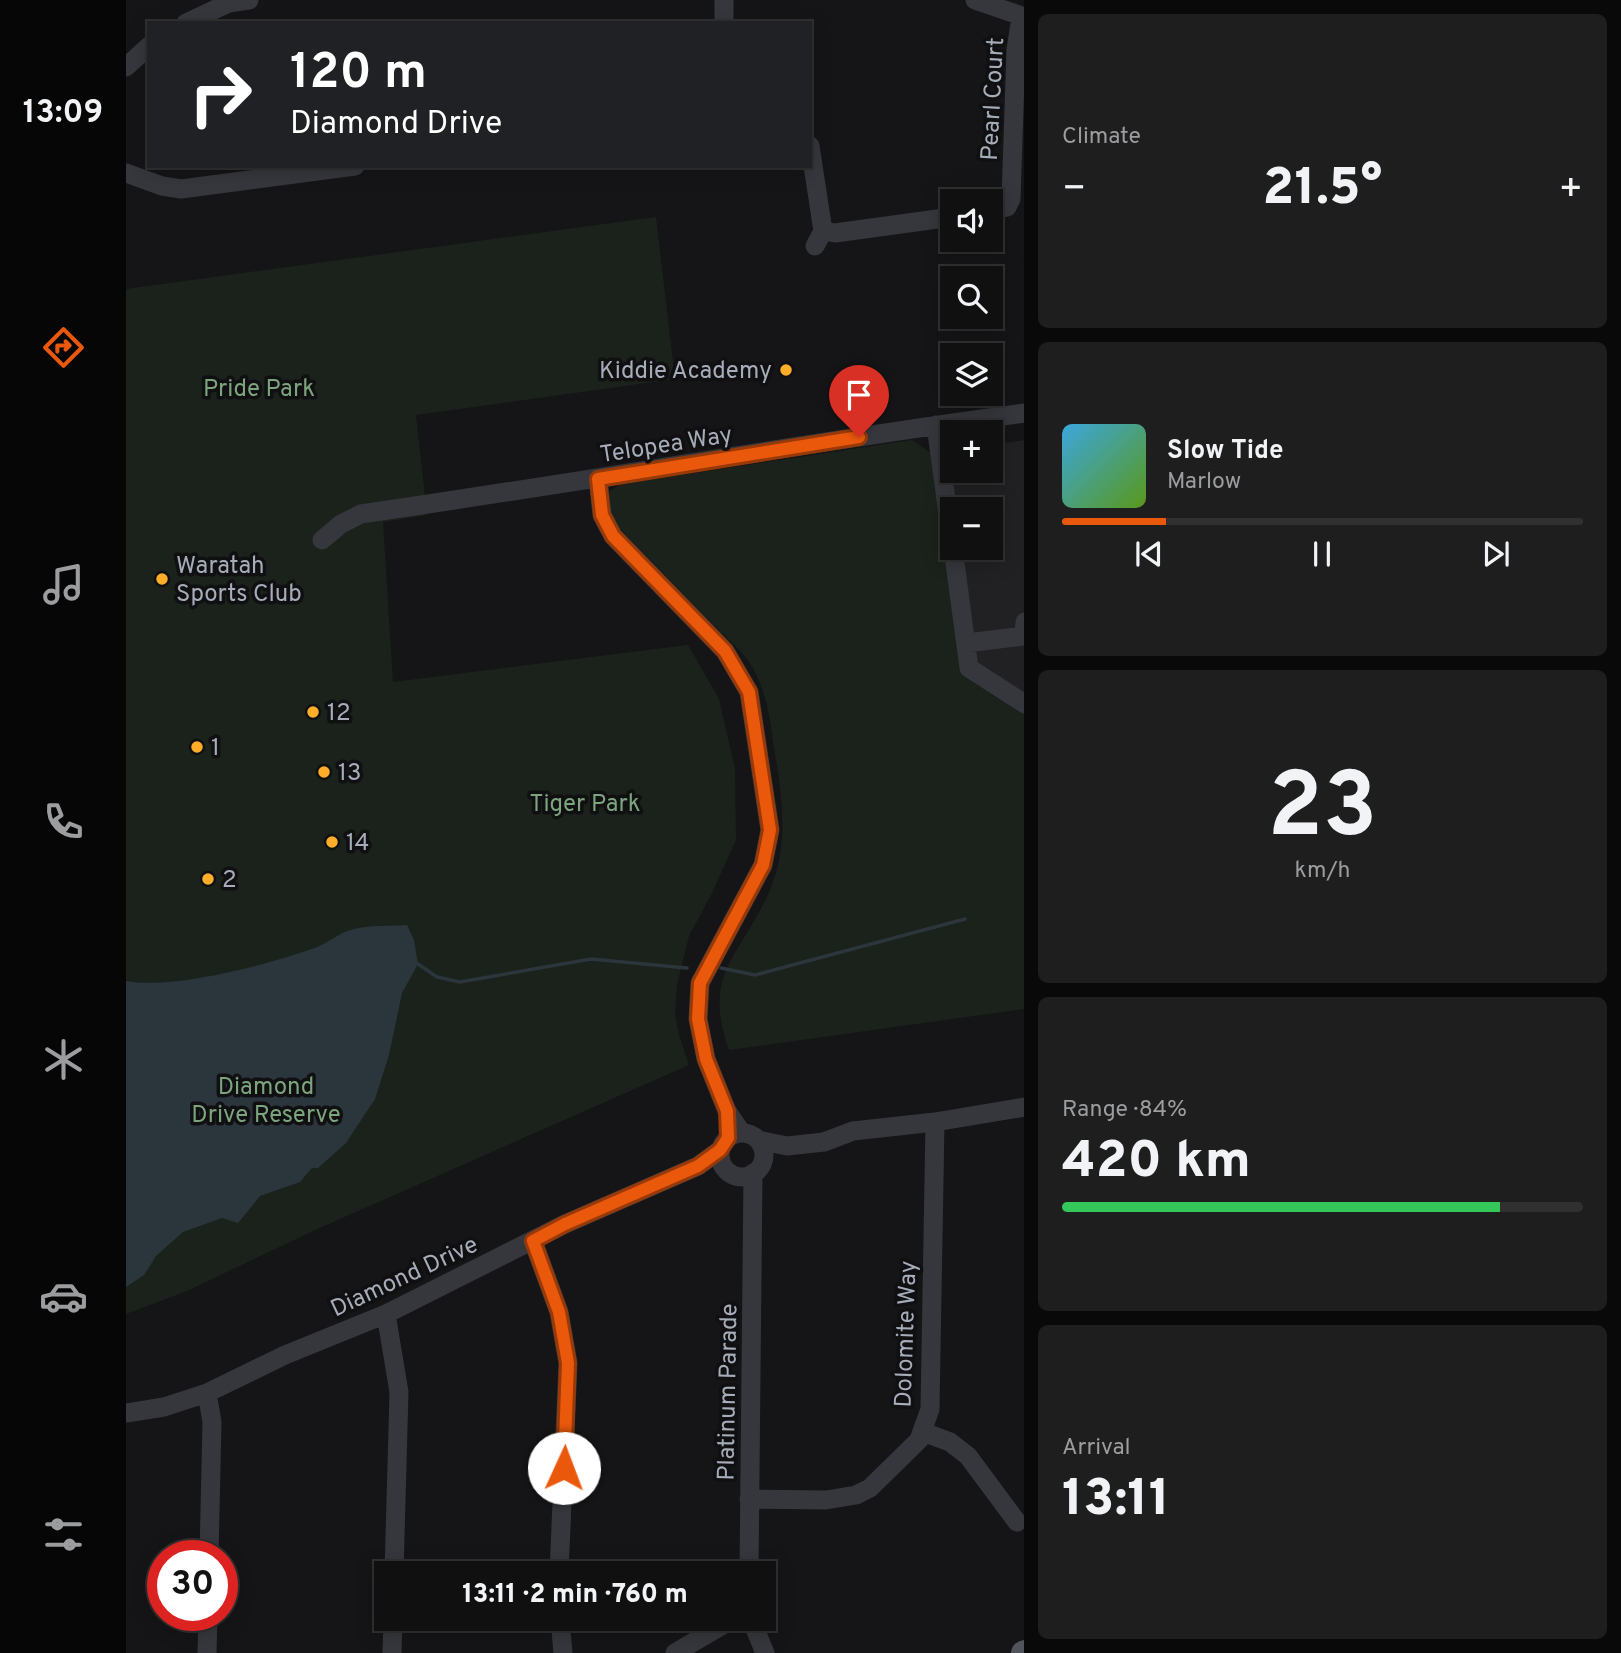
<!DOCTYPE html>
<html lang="en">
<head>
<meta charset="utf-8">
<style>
  :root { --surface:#101011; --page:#1e1e1f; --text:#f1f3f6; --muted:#9c9d9f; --line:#303031; --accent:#ea580c }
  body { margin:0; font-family:Overpass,sans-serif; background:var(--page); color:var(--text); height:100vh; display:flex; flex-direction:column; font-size:26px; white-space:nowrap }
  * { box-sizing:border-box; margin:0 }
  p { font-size:23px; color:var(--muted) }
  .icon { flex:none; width:38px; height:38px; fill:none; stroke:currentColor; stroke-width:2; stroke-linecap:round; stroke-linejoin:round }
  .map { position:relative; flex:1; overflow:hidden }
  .sheet { display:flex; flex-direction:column; gap:14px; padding:14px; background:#090909; width:597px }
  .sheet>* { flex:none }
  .guide { position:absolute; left:21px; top:21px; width:665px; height:147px; border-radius:0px; box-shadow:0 4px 18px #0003,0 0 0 2px var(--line); background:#202124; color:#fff; overflow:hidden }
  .tools { position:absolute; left:814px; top:189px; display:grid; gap:14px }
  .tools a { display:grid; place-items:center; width:63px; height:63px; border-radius:0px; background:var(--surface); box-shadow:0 4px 18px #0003,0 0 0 2px var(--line); font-size:35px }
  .speed { position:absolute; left:21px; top:1540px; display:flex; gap:14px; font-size:35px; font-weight:700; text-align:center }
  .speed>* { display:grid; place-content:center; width:91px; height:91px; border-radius:50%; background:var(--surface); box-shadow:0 4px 18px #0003,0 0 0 2px var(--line); line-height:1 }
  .speed .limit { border:10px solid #d22; background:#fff; color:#111 }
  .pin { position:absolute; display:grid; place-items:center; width:60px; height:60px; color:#fff; margin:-72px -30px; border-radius:50% 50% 50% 0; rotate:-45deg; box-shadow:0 0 7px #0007 }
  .pin .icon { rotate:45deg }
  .me { position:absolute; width:77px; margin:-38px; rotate:2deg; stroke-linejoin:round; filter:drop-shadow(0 0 5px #0008) }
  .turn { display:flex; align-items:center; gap:24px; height:147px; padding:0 28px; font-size:32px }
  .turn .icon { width:91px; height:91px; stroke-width:2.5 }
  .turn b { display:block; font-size:49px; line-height:60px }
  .big { font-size:52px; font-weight:800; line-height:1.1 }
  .sheet .tile { flex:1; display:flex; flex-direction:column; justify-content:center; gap:10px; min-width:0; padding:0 24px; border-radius:10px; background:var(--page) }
  .sheet .dial { align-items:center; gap:0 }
  .dial b { font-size:91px; line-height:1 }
  .song { display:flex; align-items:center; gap:21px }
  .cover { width:84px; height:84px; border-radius:10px; background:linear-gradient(135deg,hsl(200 70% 55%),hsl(90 70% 35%)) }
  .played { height:7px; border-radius:4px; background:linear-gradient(90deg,var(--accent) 20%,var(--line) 20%) }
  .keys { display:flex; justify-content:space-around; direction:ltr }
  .heat { display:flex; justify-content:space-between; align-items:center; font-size:38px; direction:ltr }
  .charge { height:10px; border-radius:5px; background:linear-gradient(90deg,#34c759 84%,var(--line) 0) }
  .trip { position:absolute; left:248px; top:1561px; width:402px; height:70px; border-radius:0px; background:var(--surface); box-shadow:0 4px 18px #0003,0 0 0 2px var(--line); font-weight:800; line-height:70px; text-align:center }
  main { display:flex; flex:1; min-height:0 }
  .tab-bar { display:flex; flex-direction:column; width:126px; justify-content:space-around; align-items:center; background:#060607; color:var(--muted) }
  .tab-bar .icon { width:49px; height:49px }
  .tab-bar .active { color:var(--accent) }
  .tab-bar b { font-size:32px; color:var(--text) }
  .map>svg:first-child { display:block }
  .built { fill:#212124; fill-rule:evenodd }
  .green { fill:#1b221b }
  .water { fill:#2a353c }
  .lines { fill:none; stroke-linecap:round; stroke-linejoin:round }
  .stream { stroke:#2a353c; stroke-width:3.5 }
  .minor { stroke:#36373c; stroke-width:19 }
  .major { stroke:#51545b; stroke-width:24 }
  .route-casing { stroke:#983908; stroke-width:18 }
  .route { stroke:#ea580c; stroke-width:12 }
  .poi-dot { fill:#fdad27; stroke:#101012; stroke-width:2.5 }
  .labels { text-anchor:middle; stroke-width:7; stroke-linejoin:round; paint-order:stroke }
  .street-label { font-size:24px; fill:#a6acb8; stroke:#101012 }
  .poi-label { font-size:24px; fill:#a6acb8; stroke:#101012; text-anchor:start }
  .park-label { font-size:24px; fill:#7ca47d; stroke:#101012 }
</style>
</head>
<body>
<main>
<nav class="tab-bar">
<b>13:09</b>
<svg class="icon active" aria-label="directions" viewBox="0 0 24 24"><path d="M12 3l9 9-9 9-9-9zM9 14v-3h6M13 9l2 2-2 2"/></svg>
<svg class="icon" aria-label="music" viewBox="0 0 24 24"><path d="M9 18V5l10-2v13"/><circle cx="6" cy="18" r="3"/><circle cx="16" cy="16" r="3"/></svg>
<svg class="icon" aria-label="phone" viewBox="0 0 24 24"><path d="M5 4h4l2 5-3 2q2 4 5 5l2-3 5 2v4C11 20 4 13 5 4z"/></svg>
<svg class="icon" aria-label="climate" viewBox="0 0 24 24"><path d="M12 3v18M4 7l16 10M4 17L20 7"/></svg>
<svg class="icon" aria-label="car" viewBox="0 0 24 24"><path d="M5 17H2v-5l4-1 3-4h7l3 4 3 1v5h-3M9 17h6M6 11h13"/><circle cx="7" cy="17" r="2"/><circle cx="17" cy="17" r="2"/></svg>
<svg class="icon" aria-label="filters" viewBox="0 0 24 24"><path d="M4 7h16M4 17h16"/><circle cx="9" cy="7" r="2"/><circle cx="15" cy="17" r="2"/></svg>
</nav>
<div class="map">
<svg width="899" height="1653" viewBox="0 0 899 1653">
  <rect width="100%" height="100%" fill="#151517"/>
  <!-- built -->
  <path class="built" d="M898 440V715L838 677 805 453 826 450V471H864L865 445ZM826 509H864V548H826Z"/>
  <!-- green -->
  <path class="green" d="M530 217 549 379 290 415 301 515 257 522 267 682 562 645 593 699 609 769 610 840 586 893 563 936 551 985 549 1014 553 1035 563 1065 189 1230 61 1291 0 1314V289Z
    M786 440 805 453 838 676 898 715V1009L603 1050C577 976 610 960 640 899 664 850 657 800 648 748 644 718 640 687 623 662 611 645 593 631 579 616 548 584 517 552 486 521L482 507 484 491 495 484Z"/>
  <!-- water -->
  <path class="water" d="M281 925 288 940 292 964 276 993 263 1055 249 1099 220 1143 192 1168H186L174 1182 134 1196 112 1223 96 1218 57 1232 30 1256 18 1275 0 1287V981C48 990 143 964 189 948 202 943 214 932 228 929 245 925 264 926 281 925Z"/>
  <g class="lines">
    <!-- stream -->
    <path class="stream" d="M292 964 311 977 334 982 465 959 561 968
      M595 968 629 975 839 919"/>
    <!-- minor -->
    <path class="minor" d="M849 0 899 17
      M60 23 103 3 123 0
      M598 23V0
      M0 67 23 46
      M684 146 697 231 689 246
      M0 173 36 186 55 189 229 166
      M864 211 881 207 885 199 890 50 895 17
      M697 231 709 233 826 217
      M810 425 826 544
      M472 479 476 515 487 536 599 651 623 692 644 830 637 865 574 983 572 1019 580 1059 601 1111 616 1133
      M196 540 215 524 235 514C456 482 677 443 899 413
      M827 548 843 668 899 704
      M840 643 898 636 899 622
      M594 1155a22 22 0 1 1 44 0a22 22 0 1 1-44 0Z
      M632 1140 661 1146 698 1142 727 1131 809 1122 899 1107
      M407 1241 433 1312 442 1363 433 1573
      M260 1314 273 1392 268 1573
      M81 1393 86 1422 83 1556
      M0 1413 38 1407 81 1393 159 1355 260 1314 439 1224 572 1166 594 1150
      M797 1432 824 1442 842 1456 891 1522
      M623 1499 700 1500 730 1495 744 1488 793 1440 804 1409 809 1122
      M623 1573 627 1173
      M434 1619 437 1653
      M625 1619 639 1653
      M81 1653 82 1615
      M266 1653 267 1619
      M549 1653 600 1623 613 1619"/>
    <!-- major -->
    <path class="major" d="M897 1653 899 1652"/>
  </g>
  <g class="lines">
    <!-- route casing -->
    <g class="route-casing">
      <path id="route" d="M438 1468 442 1363 433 1312 407 1241 439 1224 572 1166 594 1150 602 1138 601 1111 580 1059 572 1019 574 983 637 865 644 830 623 692 599 651 487 536 476 515 472 479 733 437"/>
    </g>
    <!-- route -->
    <use href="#route" class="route"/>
  </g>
  <!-- markers -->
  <g class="poi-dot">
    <circle cx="660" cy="370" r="7"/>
    <circle cx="36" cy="579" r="7"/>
    <circle cx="187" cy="712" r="7"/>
    <circle cx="71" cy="747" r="7"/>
    <circle cx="198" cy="772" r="7"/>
    <circle cx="206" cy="842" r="7"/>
    <circle cx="82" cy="879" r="7"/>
  </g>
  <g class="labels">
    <!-- street labels -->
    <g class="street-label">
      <text transform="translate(866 99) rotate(-87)" y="8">Pearl Court</text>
      <text transform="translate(540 444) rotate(-9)" y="8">Telopea Way</text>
      <text transform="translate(278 1276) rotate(-25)" y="8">Diamond Drive</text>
      <text transform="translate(779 1334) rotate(-88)" y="8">Dolomite Way</text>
      <text transform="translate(601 1392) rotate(-89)" y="8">Platinum Parade</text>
    </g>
    <!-- poi labels -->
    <g class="poi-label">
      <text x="646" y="378" text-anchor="end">Kiddie Academy</text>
      <text x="50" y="573">Waratah<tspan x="50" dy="28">Sports Club</tspan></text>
      <text x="201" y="720">12</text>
      <text x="85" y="755">1</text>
      <text x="212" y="780">13</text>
      <text x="220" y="850">14</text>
      <text x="96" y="887">2</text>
    </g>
    <!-- park labels -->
    <g class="park-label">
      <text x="133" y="396">Pride Park</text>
      <text x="459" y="811">Tiger Park</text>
      <text x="140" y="1094">Diamond<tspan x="140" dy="28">Drive Reserve</tspan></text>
    </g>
  </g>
</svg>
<div class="tools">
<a><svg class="icon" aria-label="sound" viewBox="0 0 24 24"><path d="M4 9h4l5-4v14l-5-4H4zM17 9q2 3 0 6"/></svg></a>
<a><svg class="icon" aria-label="search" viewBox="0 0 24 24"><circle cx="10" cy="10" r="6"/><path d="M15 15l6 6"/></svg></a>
<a><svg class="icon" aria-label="layers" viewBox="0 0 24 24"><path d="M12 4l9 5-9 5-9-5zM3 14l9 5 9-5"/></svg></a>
<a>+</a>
<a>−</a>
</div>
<div class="speed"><div class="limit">30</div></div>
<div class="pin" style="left:733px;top:437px;background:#d93025"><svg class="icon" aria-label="arrive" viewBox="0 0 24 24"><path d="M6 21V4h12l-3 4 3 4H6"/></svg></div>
<svg class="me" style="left:438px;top:1468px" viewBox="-20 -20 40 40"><circle r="19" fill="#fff"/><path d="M0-13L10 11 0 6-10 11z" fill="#ea580c"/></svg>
<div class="trip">13:11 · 2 min · 760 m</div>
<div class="guide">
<div class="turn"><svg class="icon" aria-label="right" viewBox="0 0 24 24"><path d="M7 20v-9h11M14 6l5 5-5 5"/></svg><div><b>120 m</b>Diamond Drive</div></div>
</div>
</div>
<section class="sheet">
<div class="tile"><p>Climate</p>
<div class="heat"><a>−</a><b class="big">21.5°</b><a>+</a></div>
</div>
<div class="tile">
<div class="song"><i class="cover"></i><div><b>Slow Tide</b><p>Marlow</p></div></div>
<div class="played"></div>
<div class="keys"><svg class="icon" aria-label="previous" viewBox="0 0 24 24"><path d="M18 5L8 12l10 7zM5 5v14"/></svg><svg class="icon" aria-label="pause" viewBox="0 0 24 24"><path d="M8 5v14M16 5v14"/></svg><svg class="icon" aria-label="next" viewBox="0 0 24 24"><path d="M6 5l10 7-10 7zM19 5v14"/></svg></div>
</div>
<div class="tile dial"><b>23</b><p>km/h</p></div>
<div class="tile"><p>Range · 84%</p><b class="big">420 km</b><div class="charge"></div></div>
<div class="tile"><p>Arrival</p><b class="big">13:11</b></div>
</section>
</main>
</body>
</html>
